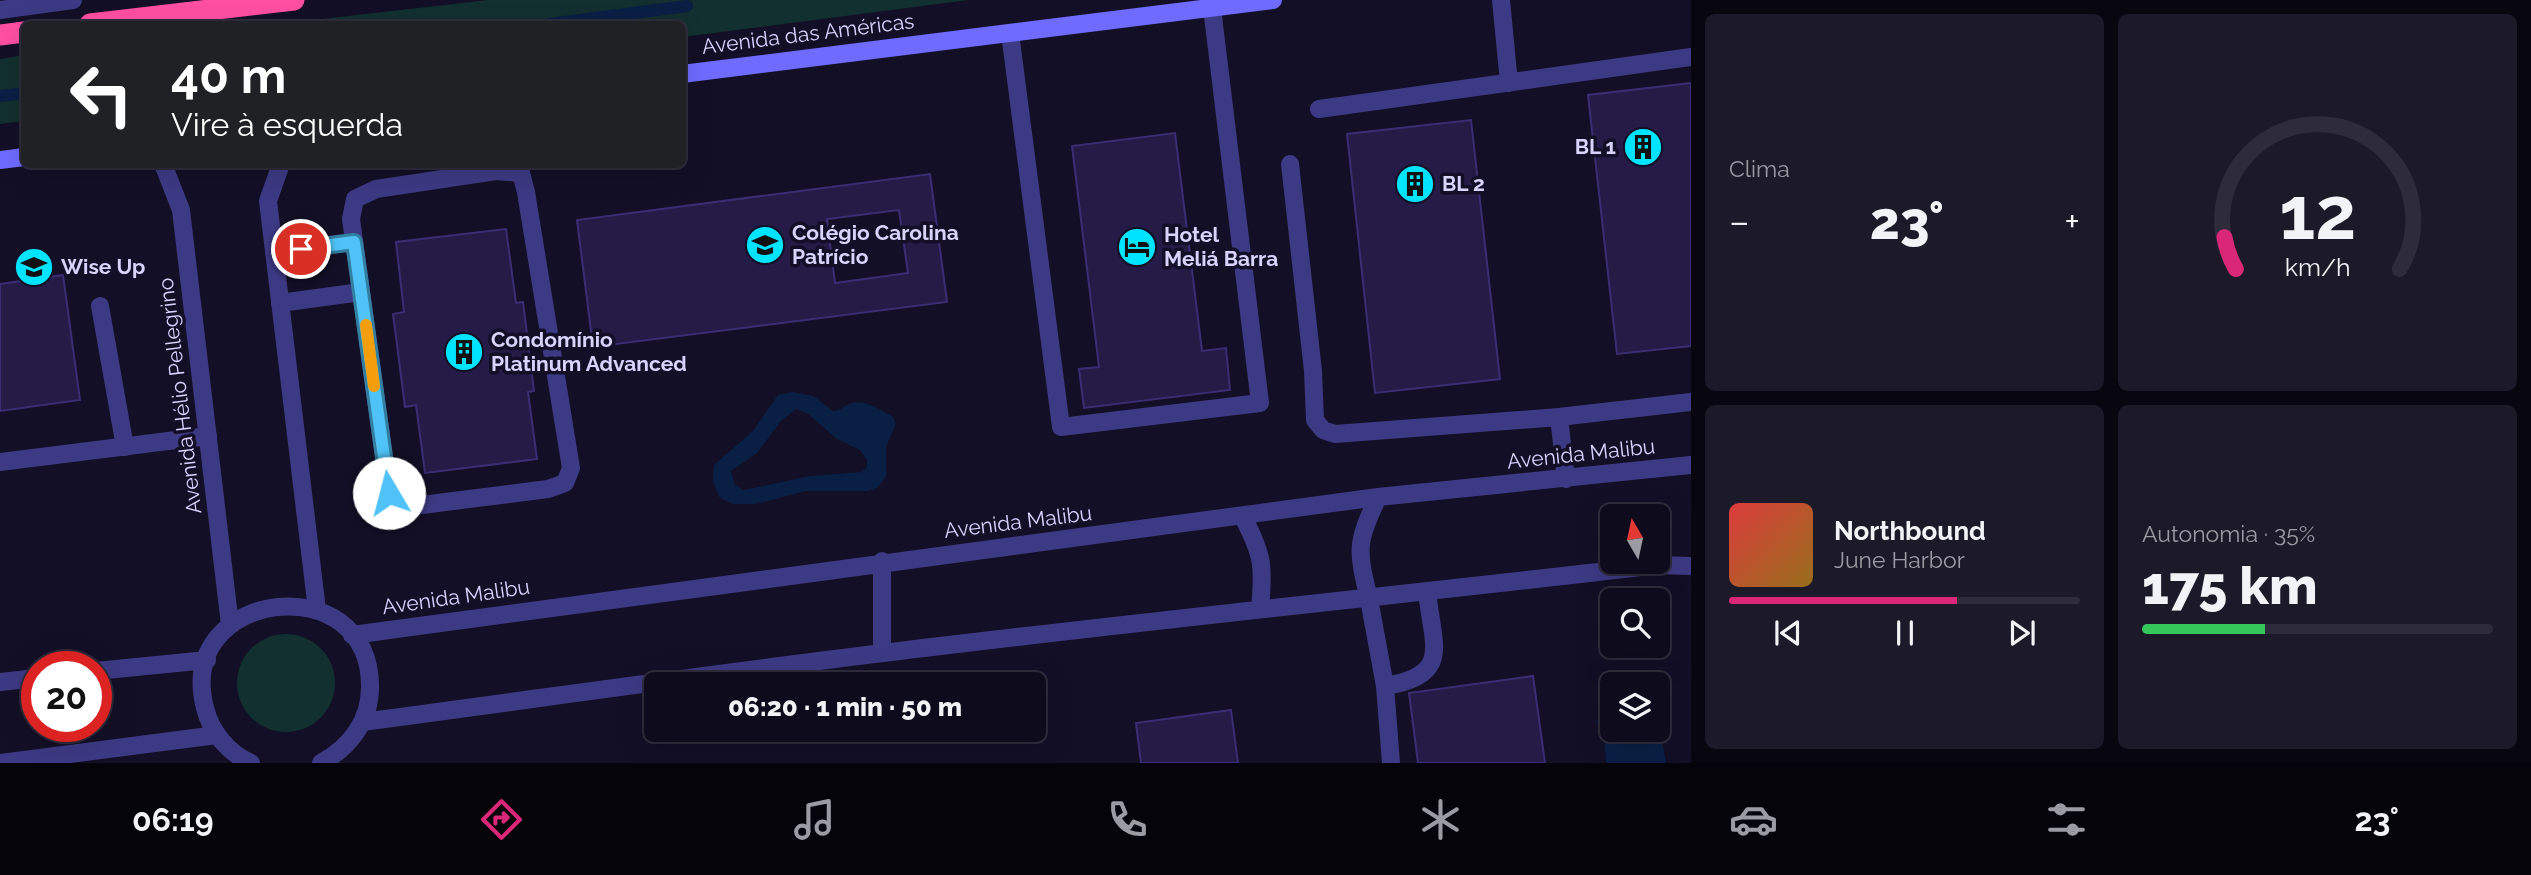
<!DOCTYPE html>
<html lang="pt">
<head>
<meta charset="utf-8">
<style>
  :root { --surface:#0e0b1c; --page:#1c1929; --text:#f1f3f6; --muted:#9b9ba3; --line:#2e2b3b; --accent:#db2777 }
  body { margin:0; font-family:Raleway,sans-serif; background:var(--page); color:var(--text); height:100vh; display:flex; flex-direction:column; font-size:26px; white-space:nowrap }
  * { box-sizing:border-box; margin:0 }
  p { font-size:23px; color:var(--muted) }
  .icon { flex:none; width:38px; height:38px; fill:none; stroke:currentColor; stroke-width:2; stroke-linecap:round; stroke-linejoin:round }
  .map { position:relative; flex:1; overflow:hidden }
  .details { display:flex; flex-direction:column; gap:14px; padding:14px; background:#08060f; width:840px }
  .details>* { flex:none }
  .banner { position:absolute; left:21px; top:21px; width:665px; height:147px; border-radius:10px; box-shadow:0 7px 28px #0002,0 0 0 2px var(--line); background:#202124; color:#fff; overflow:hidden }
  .needle { width:46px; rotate:351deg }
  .controls { position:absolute; left:1600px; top:504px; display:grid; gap:14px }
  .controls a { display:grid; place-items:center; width:70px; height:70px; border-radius:10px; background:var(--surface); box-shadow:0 7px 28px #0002,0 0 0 2px var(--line); font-size:35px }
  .speed { position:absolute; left:21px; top:651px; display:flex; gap:14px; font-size:35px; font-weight:700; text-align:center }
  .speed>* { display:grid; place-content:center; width:91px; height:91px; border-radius:50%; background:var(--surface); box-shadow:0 7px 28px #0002,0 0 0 2px var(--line); line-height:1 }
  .speed .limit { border:10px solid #d22; background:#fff; color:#111 }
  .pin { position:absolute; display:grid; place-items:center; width:60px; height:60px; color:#fff; margin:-30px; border:4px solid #fff; border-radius:50%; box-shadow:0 2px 7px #0007 }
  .me { position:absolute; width:77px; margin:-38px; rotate:352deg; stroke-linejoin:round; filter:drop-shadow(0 0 5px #0008) }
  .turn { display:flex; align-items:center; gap:24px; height:147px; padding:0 35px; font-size:32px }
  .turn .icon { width:91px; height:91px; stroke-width:2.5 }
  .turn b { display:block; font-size:49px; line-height:60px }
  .big { font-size:52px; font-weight:800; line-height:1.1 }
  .details .tile { flex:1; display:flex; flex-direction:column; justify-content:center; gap:10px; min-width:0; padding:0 24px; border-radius:10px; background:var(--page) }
  .details .dial { align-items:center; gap:0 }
  .dial svg { height:182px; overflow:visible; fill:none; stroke:var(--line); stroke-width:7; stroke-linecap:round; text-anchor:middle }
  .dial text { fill:var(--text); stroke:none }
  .song { display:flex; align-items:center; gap:21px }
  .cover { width:84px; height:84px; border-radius:10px; background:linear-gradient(135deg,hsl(0 70% 55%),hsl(40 70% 35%)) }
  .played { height:7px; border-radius:4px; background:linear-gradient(90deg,var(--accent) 65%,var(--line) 65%) }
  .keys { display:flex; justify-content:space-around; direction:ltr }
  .heat { display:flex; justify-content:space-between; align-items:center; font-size:38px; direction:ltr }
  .charge { height:10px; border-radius:5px; background:linear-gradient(90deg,#34c759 35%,var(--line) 0) }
  .details .tiles { flex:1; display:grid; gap:14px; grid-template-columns:repeat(2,1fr) }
  .trip { position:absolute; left:644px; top:672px; width:402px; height:70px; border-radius:10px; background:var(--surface); box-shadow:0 7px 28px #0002,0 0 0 2px var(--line); font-weight:800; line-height:70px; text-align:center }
  .tab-bar { display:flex; height:112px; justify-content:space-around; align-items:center; background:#06040b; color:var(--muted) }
  .tab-bar .icon { width:49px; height:49px }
  .tab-bar .active { color:var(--accent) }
  .tab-bar b { font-size:32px; color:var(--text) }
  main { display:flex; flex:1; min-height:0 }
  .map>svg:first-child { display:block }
  .green { fill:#12302f }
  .water { fill:#0a1f44; fill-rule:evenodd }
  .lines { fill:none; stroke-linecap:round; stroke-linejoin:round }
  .stream { stroke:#0a1f44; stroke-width:12 }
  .building { fill:#241b47; stroke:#3b2d73; stroke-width:2; fill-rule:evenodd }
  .lane { stroke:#3d3a85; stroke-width:18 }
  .street { stroke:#3d3a85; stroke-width:18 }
  .secondary { stroke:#6f6bff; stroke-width:18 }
  .highway { stroke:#ff4fa3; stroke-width:21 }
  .route-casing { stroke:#337fa1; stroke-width:18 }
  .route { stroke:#4fc3f7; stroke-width:12 }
  .slow { stroke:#f59e0b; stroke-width:12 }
  .labels { text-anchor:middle; stroke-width:7; stroke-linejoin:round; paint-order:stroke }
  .street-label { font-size:21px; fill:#d9d4ff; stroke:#130f26 }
  .poi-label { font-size:21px; font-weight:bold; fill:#d9d4ff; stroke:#130f26; text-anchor:start }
</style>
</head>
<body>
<main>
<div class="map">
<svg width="1691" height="763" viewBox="0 0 1691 763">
  <rect width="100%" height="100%" fill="#130f26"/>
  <!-- green -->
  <path class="green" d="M488 0H969L683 37 682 24H278Z
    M24 55V121L0 124V59Z
    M237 683a49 49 0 1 1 98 0a49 49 0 1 1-98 0Z"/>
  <!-- water -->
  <path class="water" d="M792 392 813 396 833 411C841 411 842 407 849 404 864 398 881 410 893 417L896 424 886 447V477L878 487 868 491H806L756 504H733L719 497 713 480 714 465 753 431 778 395ZM796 409 808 414 837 439 860 450 867 460V467L862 472 810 476 744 490 735 485 731 471 757 453 781 421Z
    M1657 710 1666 763H1606L1604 735 1596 722 1612 713V730H1625L1627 733 1657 730Z"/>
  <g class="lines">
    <!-- stream -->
    <path class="stream" d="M549 24 687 6
      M0 96 24 93"/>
  </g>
  <!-- building -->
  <path class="building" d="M1691 83V346L1617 354 1588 95Z
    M1471 120 1500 379 1375 393 1347 134Z
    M1175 133 1202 351 1226 348 1230 390 1084 408 1079 369 1099 367 1072 146Z
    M930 174 947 302 593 347 577 220ZM899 210 908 273 835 283 827 219Z
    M506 229 516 303 523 302 534 391 528 392 537 459 425 473 416 405 405 407 393 314 404 312 396 242Z
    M63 275 80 400 0 411V284Z
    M1533 676 1545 763H1418L1409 693Z
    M1231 710 1238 763H1141L1136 723Z"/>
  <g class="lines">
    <!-- lane -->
    <path class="lane" d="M1501 0 1509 83
      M0 10 73 0
      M1010 33 1061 427 1260 403 1212 8
      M1319 109 1691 57
      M1290 164 1313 371 1315 420 1323 430 1335 434 1559 417 1691 402
      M496 171 521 173 526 192 571 468 565 483 548 489 414 506 396 505 389 493 351 219 355 199 376 189Z
      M274 252 354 242
      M280 303 361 292
      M100 306 125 447
      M1559 417 1566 479
      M0 462 208 436
      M1369 599 1385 686 1391 763
      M1385 686C1452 675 1433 647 1427 592"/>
    <!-- street -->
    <path class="street" d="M163 164 181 210 230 625
      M281 164 268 201 317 610
      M1243 517C1263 555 1264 566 1260 609
      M882 561V653
      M1369 599C1357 549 1356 544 1378 497
      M352 635 1378 497 1691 465
      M96 671 207 660
      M0 682 37 678
      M362 722C536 699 709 674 883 653 1142 621 1401 595 1659 565L1691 566
      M0 763 217 735
      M251 763C228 753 211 732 205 708 174 588 371 566 370 687 370 721 350 747 321 763"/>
    <!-- secondary -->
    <path class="secondary" d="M682 74 1273 0
      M0 160 24 157"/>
    <!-- highway -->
    <path class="highway" d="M90 24 294 0
      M0 35 24 32"/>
  </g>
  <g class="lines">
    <!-- route casing -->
    <g class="route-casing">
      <path id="route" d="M301 249 354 242 389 493"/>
    </g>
    <!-- route -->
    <use href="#route" class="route"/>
    <!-- slow -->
    <path class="slow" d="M366 325 374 386"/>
  </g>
  <!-- icons -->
  <defs>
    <g id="building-disc" transform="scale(2.0125)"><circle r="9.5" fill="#00e5ff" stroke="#130f26"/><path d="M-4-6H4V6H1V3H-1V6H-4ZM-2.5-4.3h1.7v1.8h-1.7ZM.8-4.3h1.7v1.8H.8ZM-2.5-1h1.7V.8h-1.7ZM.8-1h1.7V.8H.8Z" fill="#111"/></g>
    <g id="school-disc" transform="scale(2.0125)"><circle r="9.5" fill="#00e5ff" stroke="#130f26"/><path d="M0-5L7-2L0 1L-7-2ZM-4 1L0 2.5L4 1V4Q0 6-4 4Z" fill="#111"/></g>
    <g id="hotel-disc" transform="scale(2.0125)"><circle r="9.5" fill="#00e5ff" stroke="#130f26"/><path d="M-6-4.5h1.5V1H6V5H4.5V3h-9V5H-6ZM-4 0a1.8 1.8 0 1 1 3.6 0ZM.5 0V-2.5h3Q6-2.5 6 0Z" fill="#111"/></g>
  </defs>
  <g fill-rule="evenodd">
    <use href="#building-disc" x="1643" y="147"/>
    <use href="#building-disc" x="1415" y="184"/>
    <use href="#school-disc" x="765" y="245"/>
    <use href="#hotel-disc" x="1137" y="247"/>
    <use href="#school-disc" x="34" y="267"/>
    <use href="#building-disc" x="464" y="352"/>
  </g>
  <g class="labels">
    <!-- street labels -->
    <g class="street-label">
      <text transform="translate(808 34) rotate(-7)" y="7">Avenida das Américas</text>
      <text transform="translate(180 396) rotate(-97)" y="7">Avenida Hélio Pellegrino</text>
      <text transform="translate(1581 454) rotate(-6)" y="7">Avenida Malibu</text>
      <text transform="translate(1018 522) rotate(-7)" y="7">Avenida Malibu</text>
      <text transform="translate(456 597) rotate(-8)" y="7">Avenida Malibu</text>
    </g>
    <!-- poi labels -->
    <g class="poi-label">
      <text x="1616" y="154" text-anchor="end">BL 1</text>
      <text x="1442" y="191">BL 2</text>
      <text x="792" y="240">Colégio Carolina<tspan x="792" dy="24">Patrício</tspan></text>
      <text x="1164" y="242">Hotel<tspan x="1164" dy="24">Meliá Barra</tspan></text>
      <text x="61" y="274">Wise Up</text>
      <text x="491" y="347">Condomínio<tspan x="491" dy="24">Platinum Advanced</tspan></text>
    </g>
  </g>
</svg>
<div class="controls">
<a><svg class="needle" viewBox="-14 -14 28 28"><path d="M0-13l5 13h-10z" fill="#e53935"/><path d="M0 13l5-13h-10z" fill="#9b9ba3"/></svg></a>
<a><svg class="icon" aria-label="search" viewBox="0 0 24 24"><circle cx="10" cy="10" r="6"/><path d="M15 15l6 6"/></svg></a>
<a><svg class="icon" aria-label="layers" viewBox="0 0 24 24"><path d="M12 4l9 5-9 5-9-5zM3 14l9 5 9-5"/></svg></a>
</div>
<div class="speed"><div class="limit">20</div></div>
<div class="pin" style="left:301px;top:249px;background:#d93025"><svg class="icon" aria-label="arrive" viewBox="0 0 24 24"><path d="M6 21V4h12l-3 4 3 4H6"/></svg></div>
<svg class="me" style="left:389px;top:493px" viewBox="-20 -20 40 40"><circle r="19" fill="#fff"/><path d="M0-13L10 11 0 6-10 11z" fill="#4fc3f7"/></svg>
<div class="trip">06:20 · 1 min · 50 m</div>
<div class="banner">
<div class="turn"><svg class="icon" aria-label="left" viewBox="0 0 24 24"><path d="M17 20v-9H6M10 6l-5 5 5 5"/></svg><div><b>40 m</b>Vire à esquerda</div></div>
</div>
</div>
<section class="details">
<div class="tiles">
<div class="tile"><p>Clima</p>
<div class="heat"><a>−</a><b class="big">23°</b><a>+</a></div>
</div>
<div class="tile dial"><svg viewBox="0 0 100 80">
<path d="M14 69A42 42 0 1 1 86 69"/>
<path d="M14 69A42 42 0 0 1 9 55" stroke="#db2777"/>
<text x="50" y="56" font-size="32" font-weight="700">12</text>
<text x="50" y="72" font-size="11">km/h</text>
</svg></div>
<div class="tile">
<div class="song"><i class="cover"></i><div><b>Northbound</b><p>June Harbor</p></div></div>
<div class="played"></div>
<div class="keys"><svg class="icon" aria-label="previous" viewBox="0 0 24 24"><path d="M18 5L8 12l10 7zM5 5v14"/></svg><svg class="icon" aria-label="pause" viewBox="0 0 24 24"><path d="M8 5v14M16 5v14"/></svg><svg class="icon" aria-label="next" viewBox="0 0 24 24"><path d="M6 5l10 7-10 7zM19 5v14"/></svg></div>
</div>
<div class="tile"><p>Autonomia · 35%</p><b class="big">175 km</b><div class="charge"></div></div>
</div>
</section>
</main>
<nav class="tab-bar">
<b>06:19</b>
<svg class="icon active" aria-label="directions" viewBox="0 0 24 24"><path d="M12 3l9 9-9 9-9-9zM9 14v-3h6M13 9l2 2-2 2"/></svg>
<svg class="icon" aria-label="music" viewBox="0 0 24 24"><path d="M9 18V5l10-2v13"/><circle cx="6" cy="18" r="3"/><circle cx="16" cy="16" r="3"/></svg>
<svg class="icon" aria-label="phone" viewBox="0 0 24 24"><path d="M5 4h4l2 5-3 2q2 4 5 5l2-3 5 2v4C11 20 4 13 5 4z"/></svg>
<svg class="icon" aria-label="climate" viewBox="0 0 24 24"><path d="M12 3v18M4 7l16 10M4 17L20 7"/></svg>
<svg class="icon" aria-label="car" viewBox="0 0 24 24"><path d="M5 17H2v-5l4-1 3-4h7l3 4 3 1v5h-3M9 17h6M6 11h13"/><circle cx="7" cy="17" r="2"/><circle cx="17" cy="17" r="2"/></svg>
<svg class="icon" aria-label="filters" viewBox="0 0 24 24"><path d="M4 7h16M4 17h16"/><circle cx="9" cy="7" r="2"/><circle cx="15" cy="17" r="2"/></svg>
<b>23°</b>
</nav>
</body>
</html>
